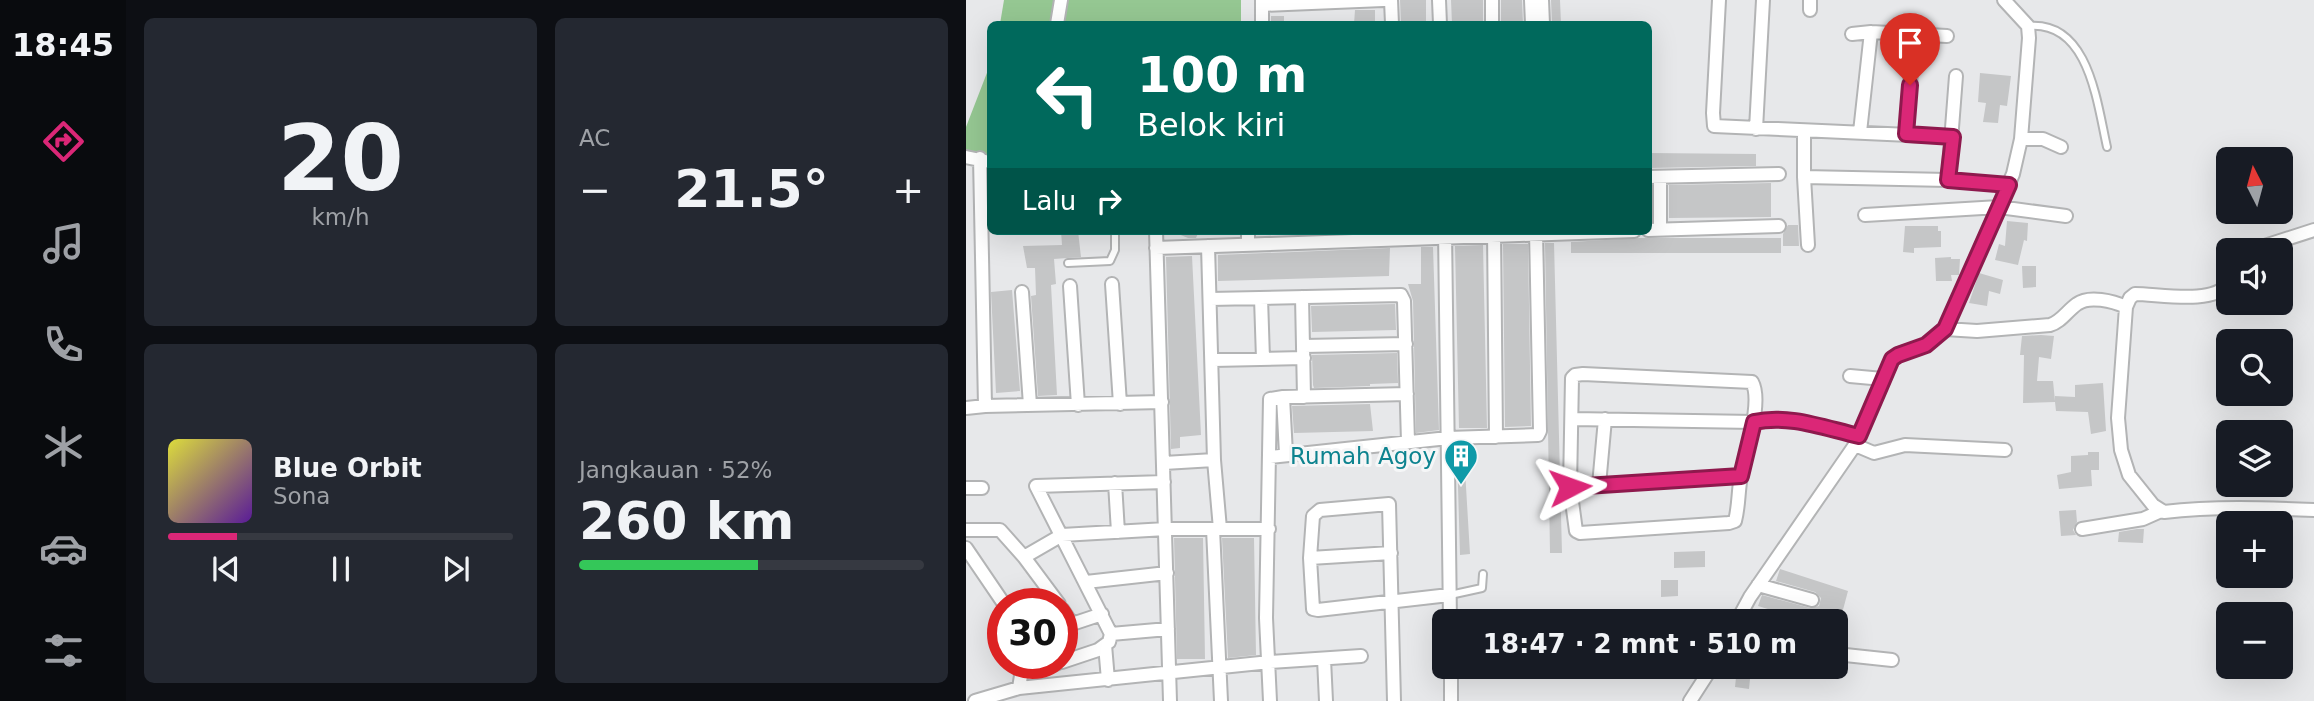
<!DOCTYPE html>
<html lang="id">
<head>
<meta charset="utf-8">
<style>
  :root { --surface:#171b24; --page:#242831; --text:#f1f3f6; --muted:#9ea1a6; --line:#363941; --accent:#db2777 }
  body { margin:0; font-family:"DejaVu Sans",sans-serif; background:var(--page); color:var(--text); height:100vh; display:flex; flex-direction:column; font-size:26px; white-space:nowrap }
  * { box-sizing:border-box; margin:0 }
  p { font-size:23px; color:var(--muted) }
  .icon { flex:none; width:38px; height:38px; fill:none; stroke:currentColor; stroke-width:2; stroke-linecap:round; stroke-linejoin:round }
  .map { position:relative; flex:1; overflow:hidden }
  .sheet { display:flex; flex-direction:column; gap:18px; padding:18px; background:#0d0f14; width:840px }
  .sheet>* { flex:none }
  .banner { position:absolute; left:21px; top:21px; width:665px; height:214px; border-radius:10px; box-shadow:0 7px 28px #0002; background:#00695c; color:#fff; overflow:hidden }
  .needle { width:46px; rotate:354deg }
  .buttons { position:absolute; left:1250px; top:147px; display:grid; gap:14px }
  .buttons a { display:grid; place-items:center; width:77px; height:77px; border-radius:10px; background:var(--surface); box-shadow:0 7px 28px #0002; font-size:35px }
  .speed { position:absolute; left:21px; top:588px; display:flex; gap:14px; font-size:35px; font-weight:700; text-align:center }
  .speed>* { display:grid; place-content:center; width:91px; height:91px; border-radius:50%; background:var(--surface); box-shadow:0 7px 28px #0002; line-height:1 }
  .speed .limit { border:10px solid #d22; background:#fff; color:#111 }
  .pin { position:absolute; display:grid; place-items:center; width:60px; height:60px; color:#fff; margin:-72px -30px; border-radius:50% 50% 50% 0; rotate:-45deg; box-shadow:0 0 7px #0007 }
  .pin .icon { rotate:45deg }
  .me { position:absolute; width:77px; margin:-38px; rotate:86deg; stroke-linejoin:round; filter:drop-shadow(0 0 5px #0008) }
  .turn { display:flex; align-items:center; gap:24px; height:147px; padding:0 35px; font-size:32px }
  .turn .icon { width:91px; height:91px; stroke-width:2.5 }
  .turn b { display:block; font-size:49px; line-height:60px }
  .then { display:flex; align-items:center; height:66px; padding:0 35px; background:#0003; gap:14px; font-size:26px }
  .big { font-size:52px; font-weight:600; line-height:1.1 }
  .sheet .card { flex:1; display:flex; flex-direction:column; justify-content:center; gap:10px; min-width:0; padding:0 24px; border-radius:10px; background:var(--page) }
  .sheet .dial { align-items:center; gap:0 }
  .dial b { font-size:91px; line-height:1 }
  .song { display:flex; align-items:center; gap:21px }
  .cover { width:84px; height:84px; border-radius:10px; background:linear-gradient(135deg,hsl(60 70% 55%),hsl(270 70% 35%)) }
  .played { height:7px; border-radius:4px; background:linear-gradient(90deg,var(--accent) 20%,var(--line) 20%) }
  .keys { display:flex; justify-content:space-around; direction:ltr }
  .heat { display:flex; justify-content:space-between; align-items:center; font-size:38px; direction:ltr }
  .charge { height:10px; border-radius:5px; background:linear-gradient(90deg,#34c759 52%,var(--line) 0) }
  .sheet .tiles { flex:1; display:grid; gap:18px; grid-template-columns:repeat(2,1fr) }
  .trip { position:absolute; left:466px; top:609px; width:416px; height:70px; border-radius:10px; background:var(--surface); box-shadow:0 7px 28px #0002; font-weight:600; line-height:70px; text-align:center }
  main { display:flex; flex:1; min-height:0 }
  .tab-bar { display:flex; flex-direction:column; width:126px; justify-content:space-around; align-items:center; background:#090b0e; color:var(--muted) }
  .tab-bar .icon { width:49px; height:49px }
  .tab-bar .current { color:var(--accent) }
  .tab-bar b { font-size:32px; color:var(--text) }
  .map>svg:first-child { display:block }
  .green { fill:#95c792 }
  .building { fill:#c5c6c7 }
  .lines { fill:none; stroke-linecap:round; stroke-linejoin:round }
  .lane-casing { stroke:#b3b4b5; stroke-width:10 }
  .street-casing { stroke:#b3b4b5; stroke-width:16 }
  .lane { stroke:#fff; stroke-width:6 }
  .street { stroke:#fff; stroke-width:12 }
  .route-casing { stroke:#8e194d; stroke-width:18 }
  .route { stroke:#db2777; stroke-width:12 }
  .labels { text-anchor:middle; stroke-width:6; stroke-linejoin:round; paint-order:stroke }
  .culture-label { font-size:23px; fill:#0d838f; stroke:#f5f6f7; text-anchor:end }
</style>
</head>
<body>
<main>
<nav class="tab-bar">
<b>18:45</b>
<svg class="icon current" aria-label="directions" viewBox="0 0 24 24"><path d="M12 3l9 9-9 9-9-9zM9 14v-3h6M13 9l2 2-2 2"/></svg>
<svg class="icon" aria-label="music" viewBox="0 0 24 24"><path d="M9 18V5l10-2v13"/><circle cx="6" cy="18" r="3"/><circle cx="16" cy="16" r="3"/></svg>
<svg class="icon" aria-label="phone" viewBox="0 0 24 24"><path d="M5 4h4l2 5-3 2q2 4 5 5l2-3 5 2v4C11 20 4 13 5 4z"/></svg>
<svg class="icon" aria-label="climate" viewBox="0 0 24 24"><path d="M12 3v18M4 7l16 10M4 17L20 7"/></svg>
<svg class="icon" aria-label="car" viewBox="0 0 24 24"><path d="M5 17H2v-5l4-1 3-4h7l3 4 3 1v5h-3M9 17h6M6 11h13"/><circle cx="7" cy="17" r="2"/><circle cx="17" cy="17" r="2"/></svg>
<svg class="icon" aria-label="filters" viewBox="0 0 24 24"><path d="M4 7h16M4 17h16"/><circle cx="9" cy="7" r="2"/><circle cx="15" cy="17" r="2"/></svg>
</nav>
<section class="sheet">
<div class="tiles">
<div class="card dial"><b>20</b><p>km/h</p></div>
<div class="card"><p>AC</p>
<div class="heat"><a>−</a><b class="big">21.5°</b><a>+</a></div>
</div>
<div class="card">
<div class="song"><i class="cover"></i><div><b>Blue Orbit</b><p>Sona</p></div></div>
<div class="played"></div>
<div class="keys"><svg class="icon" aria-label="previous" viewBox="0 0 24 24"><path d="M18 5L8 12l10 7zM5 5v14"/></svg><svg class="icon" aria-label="pause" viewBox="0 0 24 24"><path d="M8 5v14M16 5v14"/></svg><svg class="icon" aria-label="next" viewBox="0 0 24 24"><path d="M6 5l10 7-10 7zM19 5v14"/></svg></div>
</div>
<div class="card"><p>Jangkauan · 52%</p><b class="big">260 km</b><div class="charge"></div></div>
</div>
</section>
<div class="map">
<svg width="1348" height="701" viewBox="0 0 1348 701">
  <rect width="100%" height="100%" fill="#e7e8ea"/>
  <!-- green -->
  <path class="green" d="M38 0H275V24H34Z
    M24 65V170L0 164V127Z"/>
  <!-- building -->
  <path class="building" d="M434 0H460V24H435Z
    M485 0H517V24H486Z
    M535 0H556L557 24H535Z
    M585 0H594L595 24H586Z
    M389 10H409V24H388Z
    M305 16H318V24H305Z
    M1014 73 1045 76 1041 106 1034 105 1032 123 1017 122 1020 103 1012 102Z
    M682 153 790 154V166L682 168Z
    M805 183V217L703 218V185Z
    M1041 221 1062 223 1061 241 1058 240 1052 265 1029 260 1033 244 1039 246Z
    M822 225H832L833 246H817V234Z
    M939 226H972V231H975V247L948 248V253L937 252Z
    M95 231H112L115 257 88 259 90 284 85 285 91 395 72 396 65 296 70 295 69 268H61L57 246 96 245Z
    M205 231H233L230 238H222Z
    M673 238H815V253H605V242Z
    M579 243H588L596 553H584Z
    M537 244H562L565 426 539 427Z
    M517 245 521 428H493L489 246Z
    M455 247H467L473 430 450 433 447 301 442 284H455Z
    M424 248 423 276 252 281V255Z
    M226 256 235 435 214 437V448L205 449 200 257Z
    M985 257V259H994L993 275H985L986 281H970L969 258Z
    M1056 266H1070V287L1057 288Z
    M1013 273 1037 280 1034 294 1023 291 1021 306 1003 303Z
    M46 290 54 391 30 393 25 292Z
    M429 304 430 330 346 332 345 306Z
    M1075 335 1088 336 1085 359 1073 357 1071 381H1087L1089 401V396L1109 397V385L1137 383 1140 431 1125 434 1122 412 1090 411 1089 402 1057 403 1058 355H1054L1056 336Z
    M431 353 432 383 404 384V386L348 388 347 385 346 355Z
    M404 404 407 431 328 433 326 406Z
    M1122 452H1133V470H1125L1126 486 1093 489 1091 475 1105 472V456L1122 455Z
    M491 453H498L504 554 494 555Z
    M1110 510 1111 522 1107 530 1110 535 1095 536 1093 511Z
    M1171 529H1178L1177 543 1152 542 1153 532Z
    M208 538H237L239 659H211Z
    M256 538H288L290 655 262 658Z
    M739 551V567L708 568V552Z
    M814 569 882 591 874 621H841L792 606 796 595 844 608 853 606 855 598 849 592 810 581Z
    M695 580H712V596L695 597Z
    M771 668 785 669 783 689 769 687Z"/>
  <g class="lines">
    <!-- lane casing -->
    <g class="lane-casing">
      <path id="lane" d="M1062 26C1123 20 1131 103 1141 147
        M102 263 144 261 149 250V231
        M484 595 516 588 517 574"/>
    </g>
    <!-- street casing -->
    <g class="street-casing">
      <path id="street" d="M425 0 426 24
        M473 0 474 24
        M526 0V24
        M565 0 566 24
        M576 0 577 24
        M753 0 747 113 748 126 987 137
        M296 5 417 0
        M844 10V0
        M91 24 95 0
        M296 24V0
        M886 34 905 32 981 36
        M790 129 797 0
        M838 131V177L842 245
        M894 132 905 32
        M940 134 948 35
        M1055 139H1077L1095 147
        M0 157 24 162
        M14 158 19 406
        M682 177 813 174
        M694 177V230
        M838 177 982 180 1043 185
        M982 180 990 76
        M899 215 1033 207 1100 216
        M682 230 813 226
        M190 231 204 701
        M479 231 484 621
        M528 231 530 437
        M282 245V231
        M242 246 248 460 254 529
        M190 248 668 231
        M1286 250 1348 230
        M146 284 154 404
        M104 286 112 405
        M56 292 64 405
        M336 297 338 397
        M295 298 297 359
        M244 299 435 295 438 301 442 442
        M1160 307 1164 298 1169 294C1193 294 1247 305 1262 284
        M979 329 1011 331 1084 325C1095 322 1101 311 1111 304 1123 295 1147 301 1160 307L1152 418 1155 450 1163 475 1187 505 1198 512C1248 506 1298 508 1348 510
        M338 346 440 344
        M247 360 338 358
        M617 374 786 382C797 402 779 453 775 476 772 491 773 506 769 521L763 523 614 533 610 531 604 487 606 378 609 375Z
        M884 376 917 379
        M317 397 320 454
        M0 408 19 406 196 402
        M607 419 788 422C824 415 858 428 893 436
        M889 445 908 453 939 445 1039 450
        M304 457 482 438 572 435 574 431 570 231
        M198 463 248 460
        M149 483 152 532
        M633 485 639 419
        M604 487 775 476
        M0 488H16
        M247 529 255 701
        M1116 529 1177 519 1195 511
        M0 530H34L58 557 93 604
        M0 548 38 604
        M58 557 96 535 200 529H303
        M344 558 425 553
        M120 582 201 573
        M792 585 846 600
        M96 609 104 621 109 623 136 614
        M771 621 784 597 889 445 926 359 932 354 960 345 979 329 1047 174 1055 139 1063 38 1062 26 1038 0
        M145 634 202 629
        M139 645 142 680
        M870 654 926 660
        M358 659 360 701
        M96 662 132 650 143 642 145 634 70 486 198 482
        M485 667V701
        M79 668 92 663
        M53 688 57 663
        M9 701 53 688 304 662 395 656
        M304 701 300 618 304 399 317 397 441 394
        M428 701 423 504 354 510 347 516 344 558 347 609 352 610 483 595
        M724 701 746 667"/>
    </g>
    <!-- lane -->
    <use href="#lane" class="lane"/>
    <!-- street -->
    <use href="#street" class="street"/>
  </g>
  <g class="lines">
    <!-- route casing -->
    <g class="route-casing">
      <path id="route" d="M604 487 775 476 788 422C823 414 858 428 893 436L926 359 932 355 960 345 979 329 1043 185 982 180 987 137 940 134 944 85"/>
    </g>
    <!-- route -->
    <use href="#route" class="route"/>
  </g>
  <!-- icons -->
  <defs>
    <g id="building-pin" transform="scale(1.75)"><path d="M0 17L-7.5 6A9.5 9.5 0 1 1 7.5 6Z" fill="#0f9aa8" stroke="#f5f6f7"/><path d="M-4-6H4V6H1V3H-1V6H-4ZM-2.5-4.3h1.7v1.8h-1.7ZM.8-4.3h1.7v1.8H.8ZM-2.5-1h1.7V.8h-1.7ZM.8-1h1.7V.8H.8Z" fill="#fff"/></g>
  </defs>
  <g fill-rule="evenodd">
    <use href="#building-pin" x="495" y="456"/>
  </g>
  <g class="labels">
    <!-- culture labels -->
    <g class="culture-label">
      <text x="470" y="464">Rumah Agoy</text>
    </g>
  </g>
</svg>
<div class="buttons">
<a><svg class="needle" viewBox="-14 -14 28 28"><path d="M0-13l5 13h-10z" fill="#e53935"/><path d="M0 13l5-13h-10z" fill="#9ea1a6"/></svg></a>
<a><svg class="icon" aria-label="sound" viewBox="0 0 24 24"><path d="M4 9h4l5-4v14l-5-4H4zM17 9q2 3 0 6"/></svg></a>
<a><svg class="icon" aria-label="search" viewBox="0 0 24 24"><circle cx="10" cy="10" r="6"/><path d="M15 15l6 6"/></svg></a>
<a><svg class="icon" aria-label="layers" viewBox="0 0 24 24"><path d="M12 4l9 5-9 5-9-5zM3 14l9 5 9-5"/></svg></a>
<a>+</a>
<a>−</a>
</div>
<div class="speed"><div class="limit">30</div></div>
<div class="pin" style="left:944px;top:85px;background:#d93025"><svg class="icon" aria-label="arrive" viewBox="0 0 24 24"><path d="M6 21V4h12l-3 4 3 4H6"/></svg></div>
<svg class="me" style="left:604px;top:487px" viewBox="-20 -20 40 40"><path d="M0-17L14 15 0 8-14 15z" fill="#db2777" stroke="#fff" stroke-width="4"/></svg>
<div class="trip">18:47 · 2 mnt · 510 m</div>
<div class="banner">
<div class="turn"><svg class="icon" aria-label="left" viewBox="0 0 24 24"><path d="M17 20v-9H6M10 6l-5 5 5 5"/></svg><div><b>100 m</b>Belok kiri</div></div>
<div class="then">Lalu<svg class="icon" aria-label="right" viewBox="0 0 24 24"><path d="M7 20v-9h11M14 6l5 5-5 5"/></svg></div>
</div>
</div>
</main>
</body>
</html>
